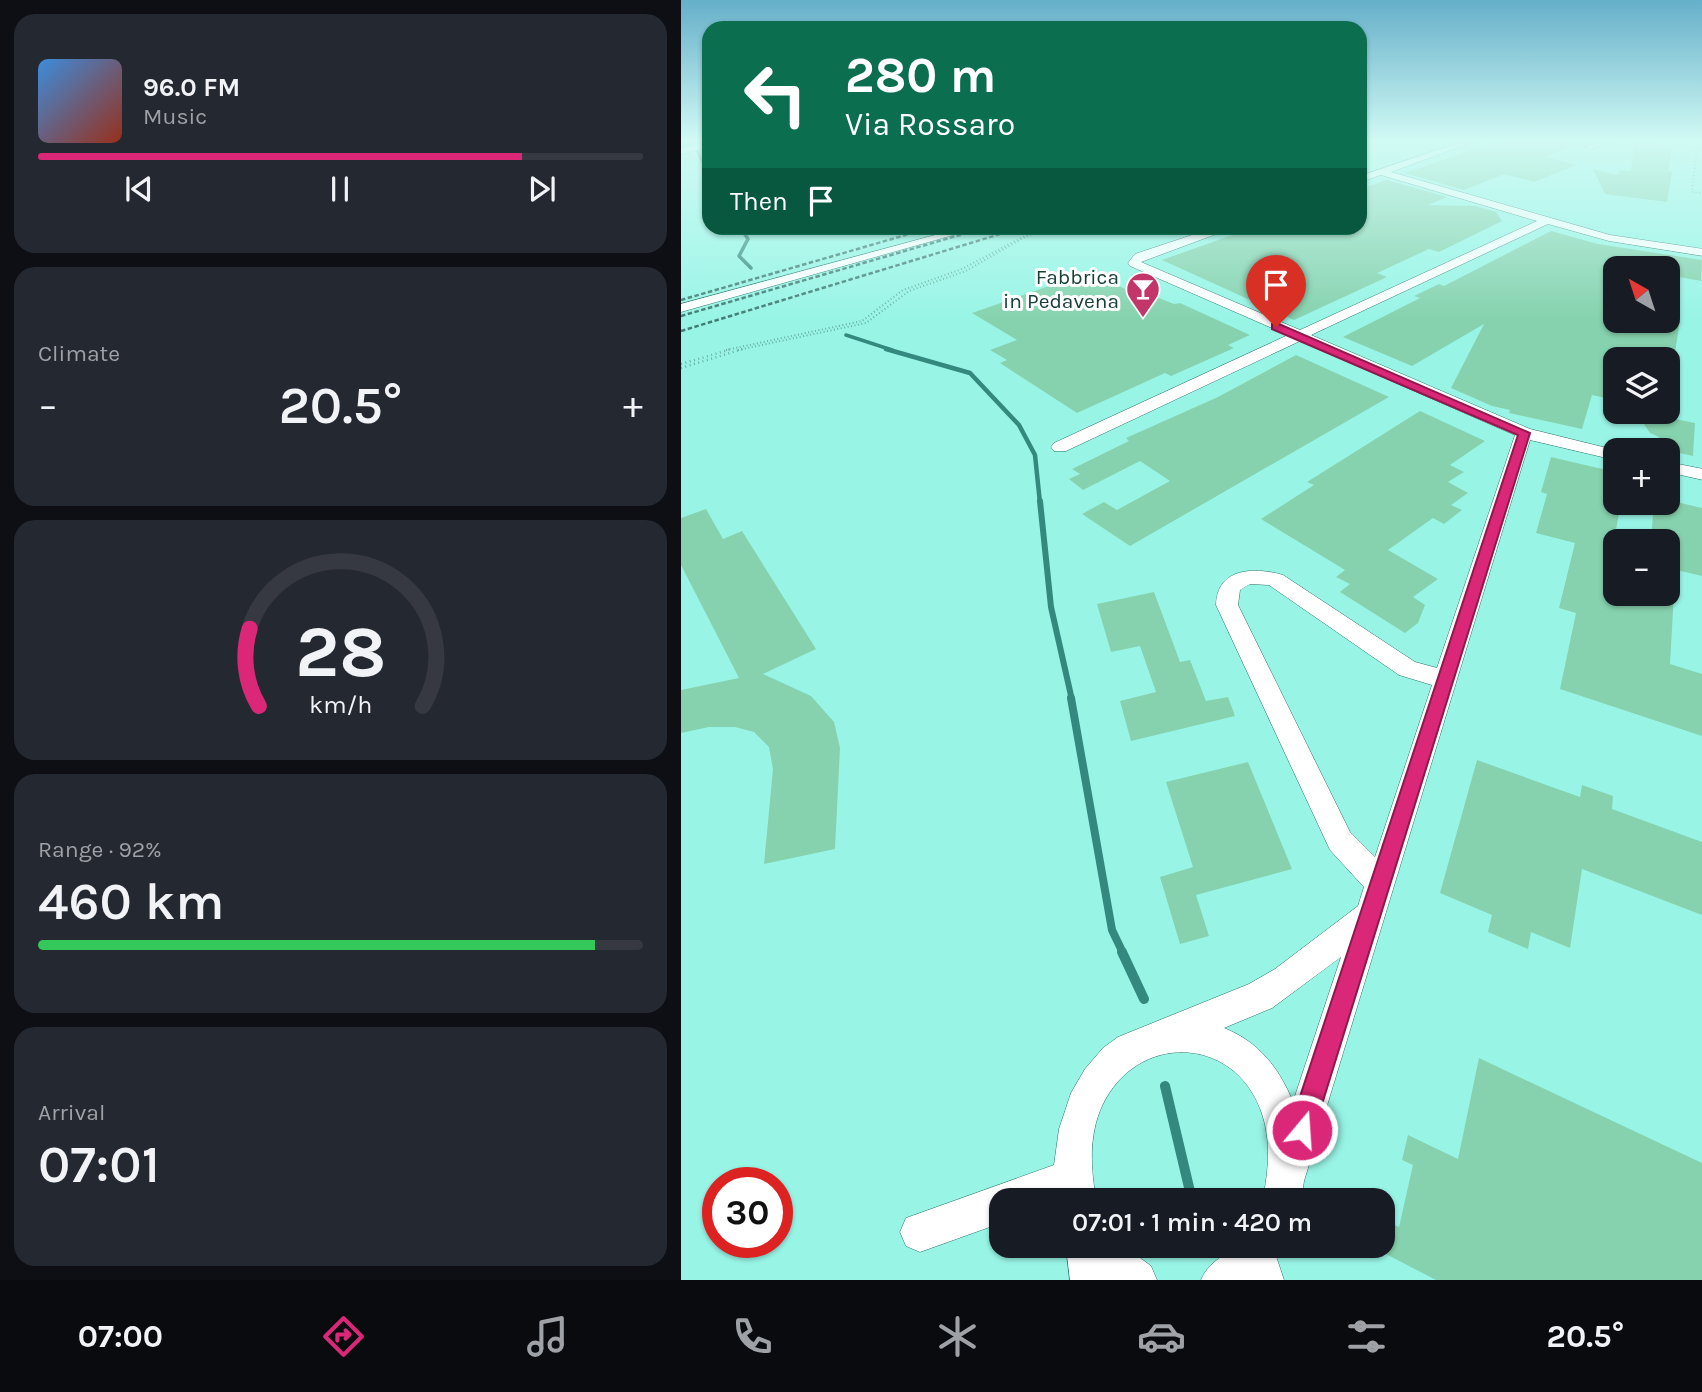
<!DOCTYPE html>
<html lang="en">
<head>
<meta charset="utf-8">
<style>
  :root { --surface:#171b24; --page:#242831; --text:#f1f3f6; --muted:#9ea1a6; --line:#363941; --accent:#db2777 }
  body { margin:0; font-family:Karla,sans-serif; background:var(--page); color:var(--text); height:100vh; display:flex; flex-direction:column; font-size:26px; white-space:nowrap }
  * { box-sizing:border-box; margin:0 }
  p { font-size:23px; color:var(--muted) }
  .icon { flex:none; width:38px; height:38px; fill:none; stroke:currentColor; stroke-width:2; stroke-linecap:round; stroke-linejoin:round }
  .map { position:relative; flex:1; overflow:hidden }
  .sheet { display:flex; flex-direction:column; gap:14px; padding:14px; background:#0d0f14; width:681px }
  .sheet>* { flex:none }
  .guide { position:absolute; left:21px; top:21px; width:665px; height:214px; border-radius:21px; box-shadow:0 2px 5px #0004; background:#0b6e4f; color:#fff; overflow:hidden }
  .needle { width:46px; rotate:321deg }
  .buttons { position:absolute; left:922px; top:256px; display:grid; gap:14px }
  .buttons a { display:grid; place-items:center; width:77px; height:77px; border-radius:14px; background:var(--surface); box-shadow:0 2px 5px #0004; font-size:35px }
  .speed { position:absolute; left:21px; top:1167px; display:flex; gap:14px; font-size:35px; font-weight:700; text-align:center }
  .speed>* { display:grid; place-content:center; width:91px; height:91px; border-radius:50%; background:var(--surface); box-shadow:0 2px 5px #0004; line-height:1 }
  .speed .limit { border:10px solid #d22; background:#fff; color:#111 }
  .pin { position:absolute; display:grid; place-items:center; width:60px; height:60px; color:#fff; margin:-72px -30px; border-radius:50% 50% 50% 0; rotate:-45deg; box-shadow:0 0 7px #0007 }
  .pin .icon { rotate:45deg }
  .me { position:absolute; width:77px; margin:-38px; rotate:18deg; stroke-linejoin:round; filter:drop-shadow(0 0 5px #0008) }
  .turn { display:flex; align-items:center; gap:24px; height:147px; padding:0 28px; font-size:32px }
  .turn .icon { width:91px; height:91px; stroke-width:2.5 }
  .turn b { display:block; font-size:49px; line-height:60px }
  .then { display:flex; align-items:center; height:66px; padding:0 28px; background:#0003; gap:14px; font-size:26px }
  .big { font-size:52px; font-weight:600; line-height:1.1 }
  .sheet .tile { flex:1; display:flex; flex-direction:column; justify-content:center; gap:10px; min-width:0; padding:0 24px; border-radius:21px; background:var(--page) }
  .sheet .dial { align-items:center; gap:0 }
  .dial svg { height:182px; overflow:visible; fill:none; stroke:var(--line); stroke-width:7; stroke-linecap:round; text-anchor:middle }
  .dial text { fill:var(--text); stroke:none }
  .song { display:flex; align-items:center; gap:21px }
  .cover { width:84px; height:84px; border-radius:10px; background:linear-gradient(135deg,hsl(210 70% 55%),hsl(10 70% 35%)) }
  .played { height:7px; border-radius:4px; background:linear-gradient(90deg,var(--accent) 80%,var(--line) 80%) }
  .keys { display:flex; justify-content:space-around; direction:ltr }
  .heat { display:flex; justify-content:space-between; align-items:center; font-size:38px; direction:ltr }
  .charge { height:10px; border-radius:5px; background:linear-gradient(90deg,#34c759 92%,var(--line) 0) }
  .trip { position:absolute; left:308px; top:1188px; width:406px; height:70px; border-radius:21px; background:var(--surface); box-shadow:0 2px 5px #0004; font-weight:600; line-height:70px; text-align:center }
  .menu { display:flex; height:112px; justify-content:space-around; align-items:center; background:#090b0e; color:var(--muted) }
  .menu .icon { width:49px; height:49px }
  .menu .selected { color:var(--accent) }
  .menu b { font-size:32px; color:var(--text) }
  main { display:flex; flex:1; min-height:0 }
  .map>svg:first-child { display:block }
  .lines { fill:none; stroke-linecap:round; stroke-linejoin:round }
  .stream-far5 { stroke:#34897e; stroke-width:2.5 }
  .stream-far4 { stroke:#34897e; stroke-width:3.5 }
  .stream-far3 { stroke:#34897e; stroke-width:4.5 }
  .stream-far2 { stroke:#34897e; stroke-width:6 }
  .stream-far1 { stroke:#34897e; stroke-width:8 }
  .stream { stroke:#34897e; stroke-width:10 }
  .building { fill:#86d2ae }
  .minor-casing { stroke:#297268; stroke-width:1 }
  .path-far1 { stroke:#67b0a4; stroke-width:2; stroke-dasharray:1 2.5; stroke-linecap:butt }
  .path { stroke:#67b0a4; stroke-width:2.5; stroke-dasharray:1 3.5; stroke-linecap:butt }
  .minor { fill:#fff; fill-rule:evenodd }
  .rail { stroke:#427c73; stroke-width:2.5; stroke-dasharray:4.5 2.5; stroke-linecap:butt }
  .route { fill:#db2777; stroke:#8e194d; stroke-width:2 }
  .labels { text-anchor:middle; stroke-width:6; stroke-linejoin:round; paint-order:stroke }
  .far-poi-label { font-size:21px; fill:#18403a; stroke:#fff; text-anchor:end }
</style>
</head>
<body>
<main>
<section class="sheet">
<div class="tile">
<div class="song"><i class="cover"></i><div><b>96.0 FM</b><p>Music</p></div></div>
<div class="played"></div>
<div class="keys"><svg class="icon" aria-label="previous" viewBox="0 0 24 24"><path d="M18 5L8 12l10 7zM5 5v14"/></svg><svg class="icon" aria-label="pause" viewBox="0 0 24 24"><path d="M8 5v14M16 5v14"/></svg><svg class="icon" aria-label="next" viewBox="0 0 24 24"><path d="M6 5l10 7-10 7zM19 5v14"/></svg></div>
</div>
<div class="tile"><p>Climate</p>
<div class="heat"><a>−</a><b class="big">20.5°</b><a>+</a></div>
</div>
<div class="tile dial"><svg viewBox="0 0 100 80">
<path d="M14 69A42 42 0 1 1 86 69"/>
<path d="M14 69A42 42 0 0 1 10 35" stroke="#db2777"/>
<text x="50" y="56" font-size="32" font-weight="700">28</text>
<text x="50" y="72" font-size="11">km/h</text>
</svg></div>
<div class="tile"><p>Range · 92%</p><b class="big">460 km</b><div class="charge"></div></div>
<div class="tile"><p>Arrival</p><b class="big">07:01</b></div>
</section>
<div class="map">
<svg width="1022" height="1280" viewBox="0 0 1022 1280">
  <rect width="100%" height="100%" fill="#98f5e6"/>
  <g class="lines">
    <!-- stream-far5 -->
    <path class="stream-far5" d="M15 149 28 175
      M59 228 62 232"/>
    <!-- stream-far4 -->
    <path class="stream-far4" d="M61 230 67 239 58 256 70 268
      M165 335 211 350"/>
    <!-- stream-far3 -->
    <path class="stream-far3" d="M205 349 289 373 338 425 354 455 359 503"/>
    <!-- stream-far2 -->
    <path class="stream-far2" d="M359 501 370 607 391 700"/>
    <!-- stream-far1 -->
    <path class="stream-far1" d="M390 698 431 930 442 953"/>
    <!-- stream -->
    <path class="stream" d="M441 952 463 999
      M484 1086 511 1200"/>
  </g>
  <!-- building -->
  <path class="building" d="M819 140H907L864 157 895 165 853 182 823 174 783 190 724 173Z
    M953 140 991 146 987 171 991 172 986 202 924 194 912 169 937 175 939 170 950 171Z
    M706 180 766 197 747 205 794 206 815 212 821 221 758 252 748 249 696 273 706 277 613 320 481 260 571 228H679V189Z
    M870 231 917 244 1021 260 1020 281 987 275V268H934V320H999L993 359H934V400L911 395 901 429 828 413 829 410 811 406 770 388 803 324 731 366 662 337 739 298 733 296 758 284 763 286Z
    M408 272 455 294 465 293 493 304 499 303 569 335 547 345 553 348 490 376 484 373 396 413 319 363 326 360 309 350 336 340 291 313Z
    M615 355 708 397 449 546 401 514 423 502 436 510 489 481 459 461 402 490 388 479 399 474 391 469 448 441 445 438 537 397Z
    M739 411 804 441 769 465 783 472 767 482 787 493 770 505 781 510 763 524 752 518 707 550 757 579 732 597 744 605 737 623 724 633 659 592 669 584 655 577 664 570 580 519 633 485 626 482Z
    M954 411 1014 423 1012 456 976 448 978 437 969 433Z
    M870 457 934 472V502H940L928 569 934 571V593H993L989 664 1021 674V736L879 689 895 613 878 608 894 543 855 533 866 494 860 492Z
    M987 500 1021 508V576L987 568V541H970L973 502H987Z
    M25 509 42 539 61 531 135 649 82 674 130 696 153 722 159 748 154 849 83 864 92 769 88 747 73 732 54 727H28L0 733V690L58 678 0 565V518Z
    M473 592 499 662 509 660 525 701 547 697 554 716 450 741 439 701 475 692 459 646 430 652 416 604Z
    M796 760 899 797 901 785 932 796 931 809 1021 842V915L901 869 889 948 850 932 847 949 807 932 811 915 759 893Z
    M567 762 611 869 515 895 528 936 499 944 479 877 512 867 485 782Z
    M798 1058 1021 1163V1280H755L699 1251 706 1222 718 1227 732 1165 721 1160 727 1135 777 1159Z"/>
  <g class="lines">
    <!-- minor casing -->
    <g class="minor-casing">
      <path id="minor" d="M786 140H797L710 172 929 235 1022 249V256L928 241 867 224 630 335 849 429 934 450V460L849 440 623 1181 620 1200H582C587 1171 591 1141 580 1111 552 1034 455 1033 421 1106 407 1137 410 1169 415 1200H320V1223L239 1252 225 1246 219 1232 225 1218 373 1165 378 1129 390 1093 404 1069 422 1048 437 1037 568 984 594 969 677 906 683 887 649 850 535 605C536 567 574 567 602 575L734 662 756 668 834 435 619 341 385 451H373L370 447 373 443 607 335 449 266 447 263 454 254 532 228H547L546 230 460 262 619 330 856 221 700 175 679 182V176ZM569 584 588 585 718 675 751 685 694 857 669 832 557 605 559 590ZM660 957 612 1102C598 1068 578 1042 543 1028L591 1008Z
        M921 140H932L912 149 904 147Z
        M28 141V147L0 154V148Z
        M280 228H297L0 312V304Z
        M987 462 1022 469V480L987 472Z
        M385 1246H443L470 1266 476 1280H389Z
        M552 1246H599L595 1256 603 1280H520C527 1263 540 1259 552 1246Z"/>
    </g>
    <!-- path-far1 -->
    <path class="path-far1" d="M1017 140 1011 192 1022 193
      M45 350 181 321 222 290 281 269 347 234
      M57 350 185 323 228 291 285 271 344 237 373 228"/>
    <!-- path -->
    <path class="path" d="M0 364 51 349
      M0 368 62 349"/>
    <!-- minor -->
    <use href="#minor" class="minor"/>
    <!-- rail -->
    <path class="rail" d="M0 300 249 228
      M0 316 303 228
      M0 331 339 228"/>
  </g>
  <!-- sky -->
  <linearGradient id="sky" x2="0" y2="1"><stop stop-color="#65afc9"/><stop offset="0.44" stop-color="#d1faf4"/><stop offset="1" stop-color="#d1faf4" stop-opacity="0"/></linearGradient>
  <rect width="1022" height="319" fill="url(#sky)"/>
  <!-- route -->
  <path class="route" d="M591 324H598L849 433 633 1130 630 1139 621 1143 612 1139 608 1130 837 435 591 329Z"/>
  <!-- icons -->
  <defs>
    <g id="bar-pin" transform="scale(1.75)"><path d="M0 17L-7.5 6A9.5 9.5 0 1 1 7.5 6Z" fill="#c23669" stroke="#fff"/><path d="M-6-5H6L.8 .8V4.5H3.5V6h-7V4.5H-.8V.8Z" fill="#fff"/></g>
  </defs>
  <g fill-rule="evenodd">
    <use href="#bar-pin" x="462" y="289"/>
  </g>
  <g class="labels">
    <!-- far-poi labels -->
    <g class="far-poi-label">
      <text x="438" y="284">Fabbrica<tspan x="438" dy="24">in Pedavena</tspan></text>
    </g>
  </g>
</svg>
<div class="buttons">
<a><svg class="needle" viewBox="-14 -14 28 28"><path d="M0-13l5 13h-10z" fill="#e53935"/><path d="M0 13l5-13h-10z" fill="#9ea1a6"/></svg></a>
<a><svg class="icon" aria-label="layers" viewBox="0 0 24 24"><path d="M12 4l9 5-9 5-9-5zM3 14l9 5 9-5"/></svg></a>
<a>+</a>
<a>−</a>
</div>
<div class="speed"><div class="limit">30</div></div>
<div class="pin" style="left:595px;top:327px;background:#d93025"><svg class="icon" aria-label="arrive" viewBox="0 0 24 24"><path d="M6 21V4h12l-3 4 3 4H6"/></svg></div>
<svg class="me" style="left:621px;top:1130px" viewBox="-20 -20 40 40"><circle r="17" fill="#db2777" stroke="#fff" stroke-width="3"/><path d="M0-11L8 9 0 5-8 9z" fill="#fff"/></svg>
<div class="trip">07:01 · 1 min · 420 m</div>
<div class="guide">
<div class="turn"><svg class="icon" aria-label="left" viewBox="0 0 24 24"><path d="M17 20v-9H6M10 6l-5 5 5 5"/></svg><div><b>280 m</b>Via Rossaro</div></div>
<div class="then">Then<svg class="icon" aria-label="arrive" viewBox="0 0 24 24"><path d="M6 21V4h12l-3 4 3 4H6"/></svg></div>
</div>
</div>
</main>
<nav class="menu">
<b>07:00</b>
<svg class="icon selected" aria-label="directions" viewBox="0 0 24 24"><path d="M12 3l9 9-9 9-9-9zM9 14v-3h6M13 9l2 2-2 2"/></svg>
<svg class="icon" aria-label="music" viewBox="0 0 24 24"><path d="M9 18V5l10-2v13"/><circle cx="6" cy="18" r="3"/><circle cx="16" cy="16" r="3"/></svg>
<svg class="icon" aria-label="phone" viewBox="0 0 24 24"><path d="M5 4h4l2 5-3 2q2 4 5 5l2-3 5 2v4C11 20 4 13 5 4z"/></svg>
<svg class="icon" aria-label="climate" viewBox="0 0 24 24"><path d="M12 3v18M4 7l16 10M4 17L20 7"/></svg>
<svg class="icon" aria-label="car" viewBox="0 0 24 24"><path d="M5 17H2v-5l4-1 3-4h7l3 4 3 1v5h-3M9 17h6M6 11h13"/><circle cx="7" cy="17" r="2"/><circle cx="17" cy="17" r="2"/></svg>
<svg class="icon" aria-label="filters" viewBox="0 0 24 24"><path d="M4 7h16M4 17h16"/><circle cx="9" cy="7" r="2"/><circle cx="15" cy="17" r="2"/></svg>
<b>20.5°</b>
</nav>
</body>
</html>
